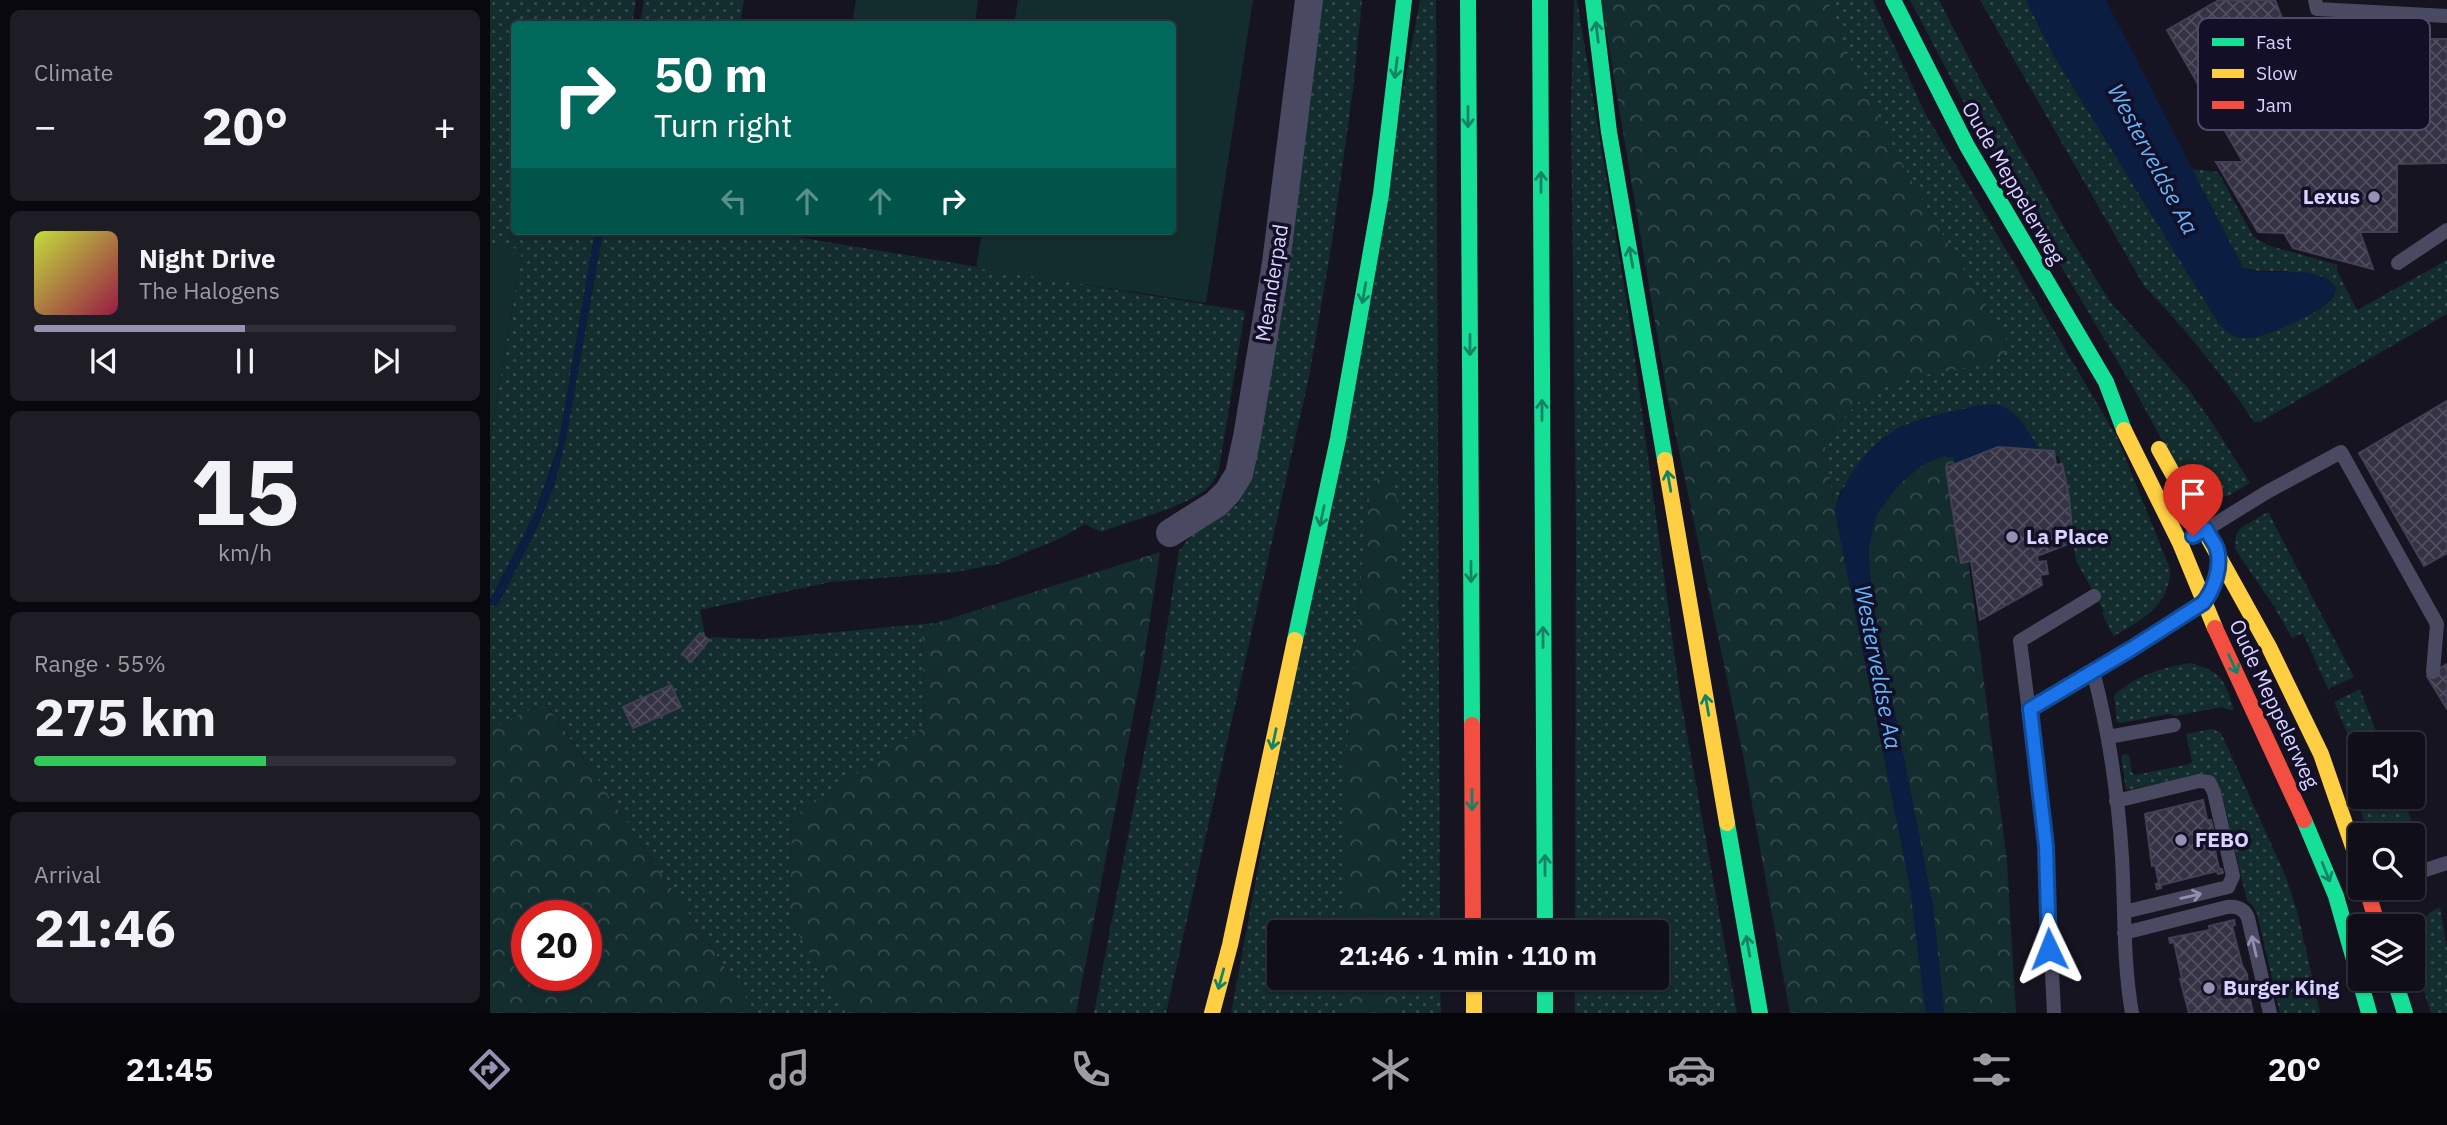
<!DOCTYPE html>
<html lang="en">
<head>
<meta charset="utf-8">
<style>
  :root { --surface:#100f19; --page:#1e1d26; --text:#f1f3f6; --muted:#9c9ca2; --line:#302f38; --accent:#9591b1 }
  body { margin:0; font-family:"IBM Plex Sans",sans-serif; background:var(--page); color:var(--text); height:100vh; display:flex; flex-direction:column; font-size:26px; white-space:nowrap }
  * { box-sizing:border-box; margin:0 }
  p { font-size:23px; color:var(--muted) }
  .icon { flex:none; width:38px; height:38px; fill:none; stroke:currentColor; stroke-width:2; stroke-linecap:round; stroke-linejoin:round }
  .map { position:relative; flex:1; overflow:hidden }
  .panel { display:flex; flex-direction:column; gap:10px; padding:10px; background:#09080e; width:490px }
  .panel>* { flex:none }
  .banner { position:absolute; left:21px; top:21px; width:665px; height:214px; border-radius:7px; box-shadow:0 2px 5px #0004,0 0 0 2px var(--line); background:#00695c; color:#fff; overflow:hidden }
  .fabs { position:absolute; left:1858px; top:732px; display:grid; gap:14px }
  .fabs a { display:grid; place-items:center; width:77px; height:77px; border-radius:7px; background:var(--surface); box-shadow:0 2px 5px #0004,0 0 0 2px var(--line); font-size:35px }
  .speed { position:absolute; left:21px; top:900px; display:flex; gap:14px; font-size:35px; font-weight:700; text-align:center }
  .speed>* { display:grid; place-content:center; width:91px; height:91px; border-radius:50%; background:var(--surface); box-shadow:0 2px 5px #0004,0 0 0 2px var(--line); line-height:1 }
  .speed .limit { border:10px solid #d22; background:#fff; color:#111 }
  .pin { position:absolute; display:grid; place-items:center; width:60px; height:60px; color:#fff; margin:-72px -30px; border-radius:50% 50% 50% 0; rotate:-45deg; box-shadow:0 0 7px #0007 }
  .pin .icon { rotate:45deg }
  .me { position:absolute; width:77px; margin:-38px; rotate:358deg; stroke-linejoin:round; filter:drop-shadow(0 0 5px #0008) }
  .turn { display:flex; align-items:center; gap:24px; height:147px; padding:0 28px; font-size:32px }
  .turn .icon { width:91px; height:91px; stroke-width:2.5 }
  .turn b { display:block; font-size:49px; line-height:60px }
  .lanes { display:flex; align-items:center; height:66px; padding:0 28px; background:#0003; justify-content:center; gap:35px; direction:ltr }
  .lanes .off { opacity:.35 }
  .big { font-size:52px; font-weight:700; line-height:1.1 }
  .panel .widget { flex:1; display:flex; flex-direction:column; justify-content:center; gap:10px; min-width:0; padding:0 24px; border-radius:10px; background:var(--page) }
  .panel .dial { align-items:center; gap:0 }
  .dial b { font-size:91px; line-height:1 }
  .song { display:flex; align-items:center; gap:21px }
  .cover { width:84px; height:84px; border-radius:10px; background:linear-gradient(135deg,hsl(70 70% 55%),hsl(340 70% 35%)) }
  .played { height:7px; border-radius:4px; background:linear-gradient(90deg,var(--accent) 50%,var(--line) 50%) }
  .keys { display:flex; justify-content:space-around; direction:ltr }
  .heat { display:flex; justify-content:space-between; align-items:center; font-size:38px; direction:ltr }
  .charge { height:10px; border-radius:5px; background:linear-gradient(90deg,#34c759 55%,var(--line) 0) }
  .trip { position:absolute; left:777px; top:920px; width:402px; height:70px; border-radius:7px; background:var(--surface); box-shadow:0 2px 5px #0004,0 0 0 2px var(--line); font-weight:700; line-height:70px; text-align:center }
  .tab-bar { display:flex; height:112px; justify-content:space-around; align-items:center; background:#06060a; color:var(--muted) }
  .tab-bar .icon { width:49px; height:49px }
  .tab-bar .active { color:var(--accent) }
  .tab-bar b { font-size:32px; color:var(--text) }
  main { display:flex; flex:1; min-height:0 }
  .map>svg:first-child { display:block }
  .grass { fill:url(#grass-dots) }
  .forest { fill:url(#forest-crowns); fill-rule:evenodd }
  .pitch { fill:#132c2d }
  .water { fill:#0b1e41 }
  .building { fill:url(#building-cross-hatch); stroke:#433f54; stroke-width:2 }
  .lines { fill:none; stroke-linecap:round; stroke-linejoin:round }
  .lane { stroke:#4a4962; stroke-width:14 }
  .street { stroke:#4a4962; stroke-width:28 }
  .fast { stroke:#16e098; stroke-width:16 }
  .slow { stroke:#ffcf43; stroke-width:16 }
  .jam { stroke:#f24e42; stroke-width:16 }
  .oneway { stroke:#158265 }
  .oneway2 { stroke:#928eb0 }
  .route-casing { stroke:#114b97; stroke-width:18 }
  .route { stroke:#1a73e8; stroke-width:12 }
  .poi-dot { fill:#9591b1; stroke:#130f26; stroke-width:2.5 }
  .labels { text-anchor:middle; stroke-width:7; stroke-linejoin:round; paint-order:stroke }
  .street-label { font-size:21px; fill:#d9d4ff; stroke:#130f26 }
  .poi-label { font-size:21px; font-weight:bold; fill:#d9d4ff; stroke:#130f26; text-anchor:start }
  .water-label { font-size:23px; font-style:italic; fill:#62b6ff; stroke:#130f26 }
  .key { fill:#130f26; stroke:#4e4a67; stroke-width:2 }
  .key-label { font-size:19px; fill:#d9d4ff }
</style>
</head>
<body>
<main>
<section class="panel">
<div class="widget"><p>Climate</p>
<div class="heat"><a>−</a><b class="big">20°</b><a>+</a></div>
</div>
<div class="widget">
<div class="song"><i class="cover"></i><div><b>Night Drive</b><p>The Halogens</p></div></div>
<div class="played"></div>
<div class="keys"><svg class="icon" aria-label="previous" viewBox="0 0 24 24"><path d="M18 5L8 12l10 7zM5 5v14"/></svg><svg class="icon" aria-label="pause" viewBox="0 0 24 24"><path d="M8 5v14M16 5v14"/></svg><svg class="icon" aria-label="next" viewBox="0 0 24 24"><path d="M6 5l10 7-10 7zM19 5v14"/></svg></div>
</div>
<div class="widget dial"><b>15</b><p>km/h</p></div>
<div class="widget"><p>Range · 55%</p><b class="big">275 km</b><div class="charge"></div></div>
<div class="widget"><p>Arrival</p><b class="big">21:46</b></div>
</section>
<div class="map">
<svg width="1957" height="1013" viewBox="0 0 1957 1013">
  <defs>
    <pattern id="grass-dots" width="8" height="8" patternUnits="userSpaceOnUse" patternTransform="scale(1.75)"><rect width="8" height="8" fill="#132c2d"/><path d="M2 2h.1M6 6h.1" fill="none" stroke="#354a4c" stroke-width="1.8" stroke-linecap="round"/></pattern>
    <pattern id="forest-crowns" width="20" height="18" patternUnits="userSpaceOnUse" patternTransform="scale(1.75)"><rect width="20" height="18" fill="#132c2d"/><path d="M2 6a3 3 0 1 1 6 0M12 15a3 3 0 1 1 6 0" fill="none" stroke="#354a4c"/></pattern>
    <pattern id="building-cross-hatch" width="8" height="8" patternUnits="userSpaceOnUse" patternTransform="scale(1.75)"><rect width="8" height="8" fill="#343243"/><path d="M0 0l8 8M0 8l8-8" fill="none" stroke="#514f5f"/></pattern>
  </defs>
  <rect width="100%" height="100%" fill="#161421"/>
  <!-- grass -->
  <path class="grass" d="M0 0H146L142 24H24V231H105L68 447 44 515 0 600V440L32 250 0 244Z
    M154 0H254L250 24H150Z
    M829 0H872L863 89 842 242 819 377 676 1013H604L670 670 689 551 703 533 748 504 753 494Z
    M930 0H946L950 933H909V515L898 475 887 476 879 502 874 544 855 775V933H789V978H856V1013H741Z
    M1084 0H1087L1139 315 1190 695 1247 1013H1085V978H1167V933H1085L1086 527 1081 109Z
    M1338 0H1383L1435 113 1627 437 1680 569C1680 606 1652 620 1624 636L1612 614 1614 611 1586 561 1569 456 1554 459 1490 405 1412 426 1394 438 1350 492 1345 511 1334 440 1371 399 1411 379 1451 371 1521 348C1454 236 1381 124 1338 0Z
    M1420 0H1449L1487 74 1579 236 1621 303 1697 387 1723 424 1760 483 1738 496 1728 498H1717L1698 487 1644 389 1472 99Z
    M1490 0H1536L1563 54 1728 322 1762 338C1787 330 1828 316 1845 295L1798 271H1769L1753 268 1701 169 1728 172 1763 236 1777 245 1848 265 1847 271 1867 310 1957 260V314L1770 422H1764C1732 374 1694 327 1654 286Z
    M113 231H270L755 311 729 469C726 478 722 485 714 491 686 510 643 520 611 532L595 524 569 539 508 564 465 572 341 582 210 610 216 640 222 637 272 639 432 624 435 726 302 819 300 921 357 1013H266L56 703 0 729V604L5 606 46 530 64 486 76 438Z
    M1778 512 1864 677 1838 689 1813 633 1802 638 1785 608 1745 549 1746 535 1750 528Z
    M1701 663C1733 672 1735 681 1744 711L1731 707 1686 716 1679 714 1631 723 1627 722 1624 696C1641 677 1676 666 1701 663Z
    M1870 689 1891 744H1871L1869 761 1844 702Z
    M1722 729 1731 733 1796 877 1808 914 1830 1013H1790L1767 913 1763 906 1757 901 1730 786 1711 774 1639 790 1636 789 1631 756 1634 754 1639 755 1642 773 1645 775 1700 764 1702 761 1696 734Z
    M1871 783V796H1912L1927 836 1879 835 1862 786Z
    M1950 907 1957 947V1013H1941C1932 984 1909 924 1950 907Z
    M909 978H950L951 1013H909Z"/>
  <!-- forest -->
  <path class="forest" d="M1111 0H1338C1381 124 1454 236 1521 348L1503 363 1412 379 1371 399 1334 440 1345 511 1420 887 1436 1013H1300L1253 755 1177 394Z
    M1453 456 1463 457 1467 472 1517 861 1526 1013H1454L1443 906 1383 603 1378 551 1386 515 1408 485 1435 463Z
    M898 475 904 483 909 515V933H855V775L874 544 879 502 887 476Z
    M670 552 653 666 586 1013H357L300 921 302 818 435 726 432 624 446 623Z
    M55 702 266 1013H0V729ZM96 915V975H37V915Z
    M856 978H909V1013H856Z"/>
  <!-- pitch -->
  <path class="pitch" d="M366 0H488L485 24H362Z
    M528 0H763L716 303 486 268 492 231H682V24H524Z
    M0 244 32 250 0 440Z"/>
  <!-- water -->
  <path class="water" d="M1536 0H1616L1753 268C1779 279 1829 261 1847 289 1841 309 1771 342 1750 338 1741 336 1734 329 1728 322L1563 54Z
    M105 231H113L76 438 64 486 46 530 8 605 5 607 0 604V600L44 515 62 466 68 447Z
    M1490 405C1495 405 1502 404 1507 405 1529 408 1544 441 1554 459L1467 472 1463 457 1453 456 1435 463 1408 485 1386 515 1378 551 1383 603 1443 906 1454 1013H1436L1420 887 1345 511C1355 477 1378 444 1411 427 1433 416 1466 411 1490 405Z"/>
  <!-- building -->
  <path class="building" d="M1729 0H1785L1800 39H1817V24L1834 25V39H1957V163L1907 164V232H1870L1883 269 1803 248 1794 233 1768 232 1726 162H1753L1677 30Z
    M1957 401V553L1934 566 1869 453Z
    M1508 447 1564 451 1566 465 1572 464 1579 497 1582 529 1576 530 1578 544 1547 556 1548 562 1556 561 1558 574 1550 575 1552 585 1490 620 1481 561 1471 563 1456 468Z
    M210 633 219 640 201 662 192 654Z
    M1957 664V709L1937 676Z
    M181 685 191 707 143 728 133 707Z
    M1713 800 1717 820H1721L1728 849 1725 850 1729 869H1732L1733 873 1728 874 1727 871 1671 885V888L1667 889 1666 884 1669 883 1665 865 1662 866 1655 814Z
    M1744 920 1745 925 1742 926 1752 965 1757 974 1758 990 1763 1013H1699L1690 979H1692L1684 942 1680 943 1679 938 1720 930 1719 926Z"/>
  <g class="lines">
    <!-- lane -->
    <path class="lane" d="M1825 0 1827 9 1957 16
      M1908 263 1957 230
      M1717 529 1777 492 1851 452 1947 624 1943 672
      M1603 671C1619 732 1628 794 1632 857 1635 909 1633 962 1642 1013
      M1540 709 1641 649 1712 604
      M1618 737 1684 725
      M1626 801 1709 781 1719 782 1724 792 1743 876 1738 887 1634 912
      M1923 874 1957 863
      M1634 933 1737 907C1747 906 1754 908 1758 918L1780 1013
      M1564 1013 1556 847 1530 641 1604 596"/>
    <!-- street -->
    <path class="street" d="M680 533 726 504 738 492 749 474 757 437 786 263 819 0"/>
    <!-- fast -->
    <path class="fast" d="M978 0 982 725
      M1050 0 1055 933
      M1103 0 1119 132 1175 460
      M1403 0 1477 146 1616 382 1634 430
      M805 640 848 439 891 194 914 0
      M1814 820 1846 896 1879 1013
      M1237 823 1270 1013
      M1055 978V1013
      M1904 978 1915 1013"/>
    <!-- slow -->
    <path class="slow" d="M1634 430 1690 543 1725 628
      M1669 449 1780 649 1831 754 1871 870
      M1175 460 1237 823
      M984 978V1013
      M722 1013 740 945 805 640"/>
    <!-- jam -->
    <path class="jam" d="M1725 628 1814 820
      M982 725 983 933
      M1876 887 1888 926"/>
  </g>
  <!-- one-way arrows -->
  <defs><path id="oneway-shaft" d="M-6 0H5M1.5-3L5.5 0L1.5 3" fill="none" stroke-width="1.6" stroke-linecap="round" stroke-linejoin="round" transform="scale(1.75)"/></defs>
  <g class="oneway">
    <use href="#oneway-shaft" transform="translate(1107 32) rotate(-97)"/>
    <use href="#oneway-shaft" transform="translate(906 68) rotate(97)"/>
    <use href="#oneway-shaft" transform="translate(978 117) rotate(90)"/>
    <use href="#oneway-shaft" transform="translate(1051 182) rotate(-90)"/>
    <use href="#oneway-shaft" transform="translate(1141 257) rotate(-100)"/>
    <use href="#oneway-shaft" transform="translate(874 293) rotate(100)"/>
    <use href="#oneway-shaft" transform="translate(980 345) rotate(90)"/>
    <use href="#oneway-shaft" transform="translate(1052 410) rotate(-90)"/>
    <use href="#oneway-shaft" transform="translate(1179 481) rotate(-100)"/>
    <use href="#oneway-shaft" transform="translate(832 516) rotate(102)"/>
    <use href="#oneway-shaft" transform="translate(981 572) rotate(90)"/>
    <use href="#oneway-shaft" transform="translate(1053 637) rotate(-90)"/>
    <use href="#oneway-shaft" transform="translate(1743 664) rotate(65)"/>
    <use href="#oneway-shaft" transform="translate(1217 705) rotate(-100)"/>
    <use href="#oneway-shaft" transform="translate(784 739) rotate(102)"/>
    <use href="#oneway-shaft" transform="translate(982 800) rotate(90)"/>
    <use href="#oneway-shaft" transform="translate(1055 865) rotate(-90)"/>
    <use href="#oneway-shaft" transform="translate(1836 872) rotate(68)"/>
    <use href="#oneway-shaft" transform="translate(1258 946) rotate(-100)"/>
    <use href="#oneway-shaft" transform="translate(731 979) rotate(105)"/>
  </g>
  <g class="oneway2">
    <use href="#oneway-shaft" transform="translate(1701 896) rotate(-13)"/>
    <use href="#oneway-shaft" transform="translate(1764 946) rotate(-103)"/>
  </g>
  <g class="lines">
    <!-- route casing -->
    <g class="route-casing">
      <path id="route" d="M1559 949 1556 846 1540 709 1641 649 1713 603C1724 590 1732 567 1727 549 1725 543 1719 536 1716 529L1703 536"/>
    </g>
    <!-- route -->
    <use href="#route" class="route"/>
  </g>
  <!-- markers -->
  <g class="poi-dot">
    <circle cx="1884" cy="197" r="7"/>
    <circle cx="1522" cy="537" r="7"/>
    <circle cx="1691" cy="840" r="7"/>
    <circle cx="1719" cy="988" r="7"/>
  </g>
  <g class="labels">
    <!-- street labels -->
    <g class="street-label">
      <text transform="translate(1523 183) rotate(60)" y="7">Oude Meppelerweg</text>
      <text transform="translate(782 283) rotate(-81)" y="7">Meanderpad</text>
      <text transform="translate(1784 704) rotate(65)" y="7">Oude Meppelerweg</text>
    </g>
    <!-- poi labels -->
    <g class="poi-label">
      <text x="1870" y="204" text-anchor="end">Lexus</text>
      <text x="1536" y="544">La Place</text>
      <text x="1705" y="847">FEBO</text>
      <text x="1733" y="995">Burger King</text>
    </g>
    <!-- water labels -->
    <g class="water-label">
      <text transform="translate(1663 159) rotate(62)" y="8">Westerveldse Aa</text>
      <text transform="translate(1388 667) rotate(79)" y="8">Westerveldse Aa</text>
    </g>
  </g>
  <!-- legend -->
  <rect x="1708" y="18" width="232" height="112" rx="10" class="key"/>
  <rect x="1722" y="38" width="32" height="8" fill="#16e098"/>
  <rect x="1722" y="69" width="32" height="9" fill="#ffcf43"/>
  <rect x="1722" y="101" width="32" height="8" fill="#f24e42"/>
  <g class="key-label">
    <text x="1766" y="49">Fast</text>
    <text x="1766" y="80">Slow</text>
    <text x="1766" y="112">Jam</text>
  </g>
</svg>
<div class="fabs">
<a><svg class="icon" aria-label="sound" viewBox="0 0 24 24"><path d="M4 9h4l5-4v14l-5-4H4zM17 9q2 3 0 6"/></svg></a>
<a><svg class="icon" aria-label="search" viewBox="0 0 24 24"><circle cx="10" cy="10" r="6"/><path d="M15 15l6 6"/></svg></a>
<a><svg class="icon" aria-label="layers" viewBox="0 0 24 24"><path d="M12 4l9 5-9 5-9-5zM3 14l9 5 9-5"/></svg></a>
</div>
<div class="speed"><div class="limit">20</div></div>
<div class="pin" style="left:1703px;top:536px;background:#d93025"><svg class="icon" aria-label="arrive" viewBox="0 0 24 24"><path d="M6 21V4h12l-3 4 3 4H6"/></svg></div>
<svg class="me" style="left:1559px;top:949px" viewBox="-20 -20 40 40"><path d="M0-17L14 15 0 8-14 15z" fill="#1a73e8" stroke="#fff" stroke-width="4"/></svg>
<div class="trip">21:46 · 1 min · 110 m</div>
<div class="banner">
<div class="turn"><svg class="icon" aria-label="right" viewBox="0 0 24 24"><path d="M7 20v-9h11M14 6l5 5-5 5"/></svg><div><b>50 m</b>Turn right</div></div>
<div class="lanes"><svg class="icon off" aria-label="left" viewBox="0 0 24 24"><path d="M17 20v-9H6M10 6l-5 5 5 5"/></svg><svg class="icon off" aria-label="ahead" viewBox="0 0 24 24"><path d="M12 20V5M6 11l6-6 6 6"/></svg><svg class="icon off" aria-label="ahead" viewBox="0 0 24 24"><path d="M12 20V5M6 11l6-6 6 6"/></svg><svg class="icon" aria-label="right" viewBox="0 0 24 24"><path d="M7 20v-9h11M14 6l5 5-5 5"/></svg></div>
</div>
</div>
</main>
<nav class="tab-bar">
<b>21:45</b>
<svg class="icon active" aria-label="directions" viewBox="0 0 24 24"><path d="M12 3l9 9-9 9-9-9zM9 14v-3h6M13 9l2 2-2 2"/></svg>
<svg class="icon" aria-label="music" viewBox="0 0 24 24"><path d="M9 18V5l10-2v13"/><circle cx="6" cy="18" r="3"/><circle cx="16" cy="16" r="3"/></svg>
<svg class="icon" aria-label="phone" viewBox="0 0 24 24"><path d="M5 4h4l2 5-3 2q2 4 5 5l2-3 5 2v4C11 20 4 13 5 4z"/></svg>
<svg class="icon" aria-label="climate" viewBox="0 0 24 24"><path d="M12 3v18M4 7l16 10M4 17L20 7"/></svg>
<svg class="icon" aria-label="car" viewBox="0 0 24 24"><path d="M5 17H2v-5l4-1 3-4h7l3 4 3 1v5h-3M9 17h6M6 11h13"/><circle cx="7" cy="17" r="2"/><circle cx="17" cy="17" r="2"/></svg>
<svg class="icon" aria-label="filters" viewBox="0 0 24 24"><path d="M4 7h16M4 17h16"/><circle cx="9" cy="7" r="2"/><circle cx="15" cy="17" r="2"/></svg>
<b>20°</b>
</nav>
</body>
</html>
